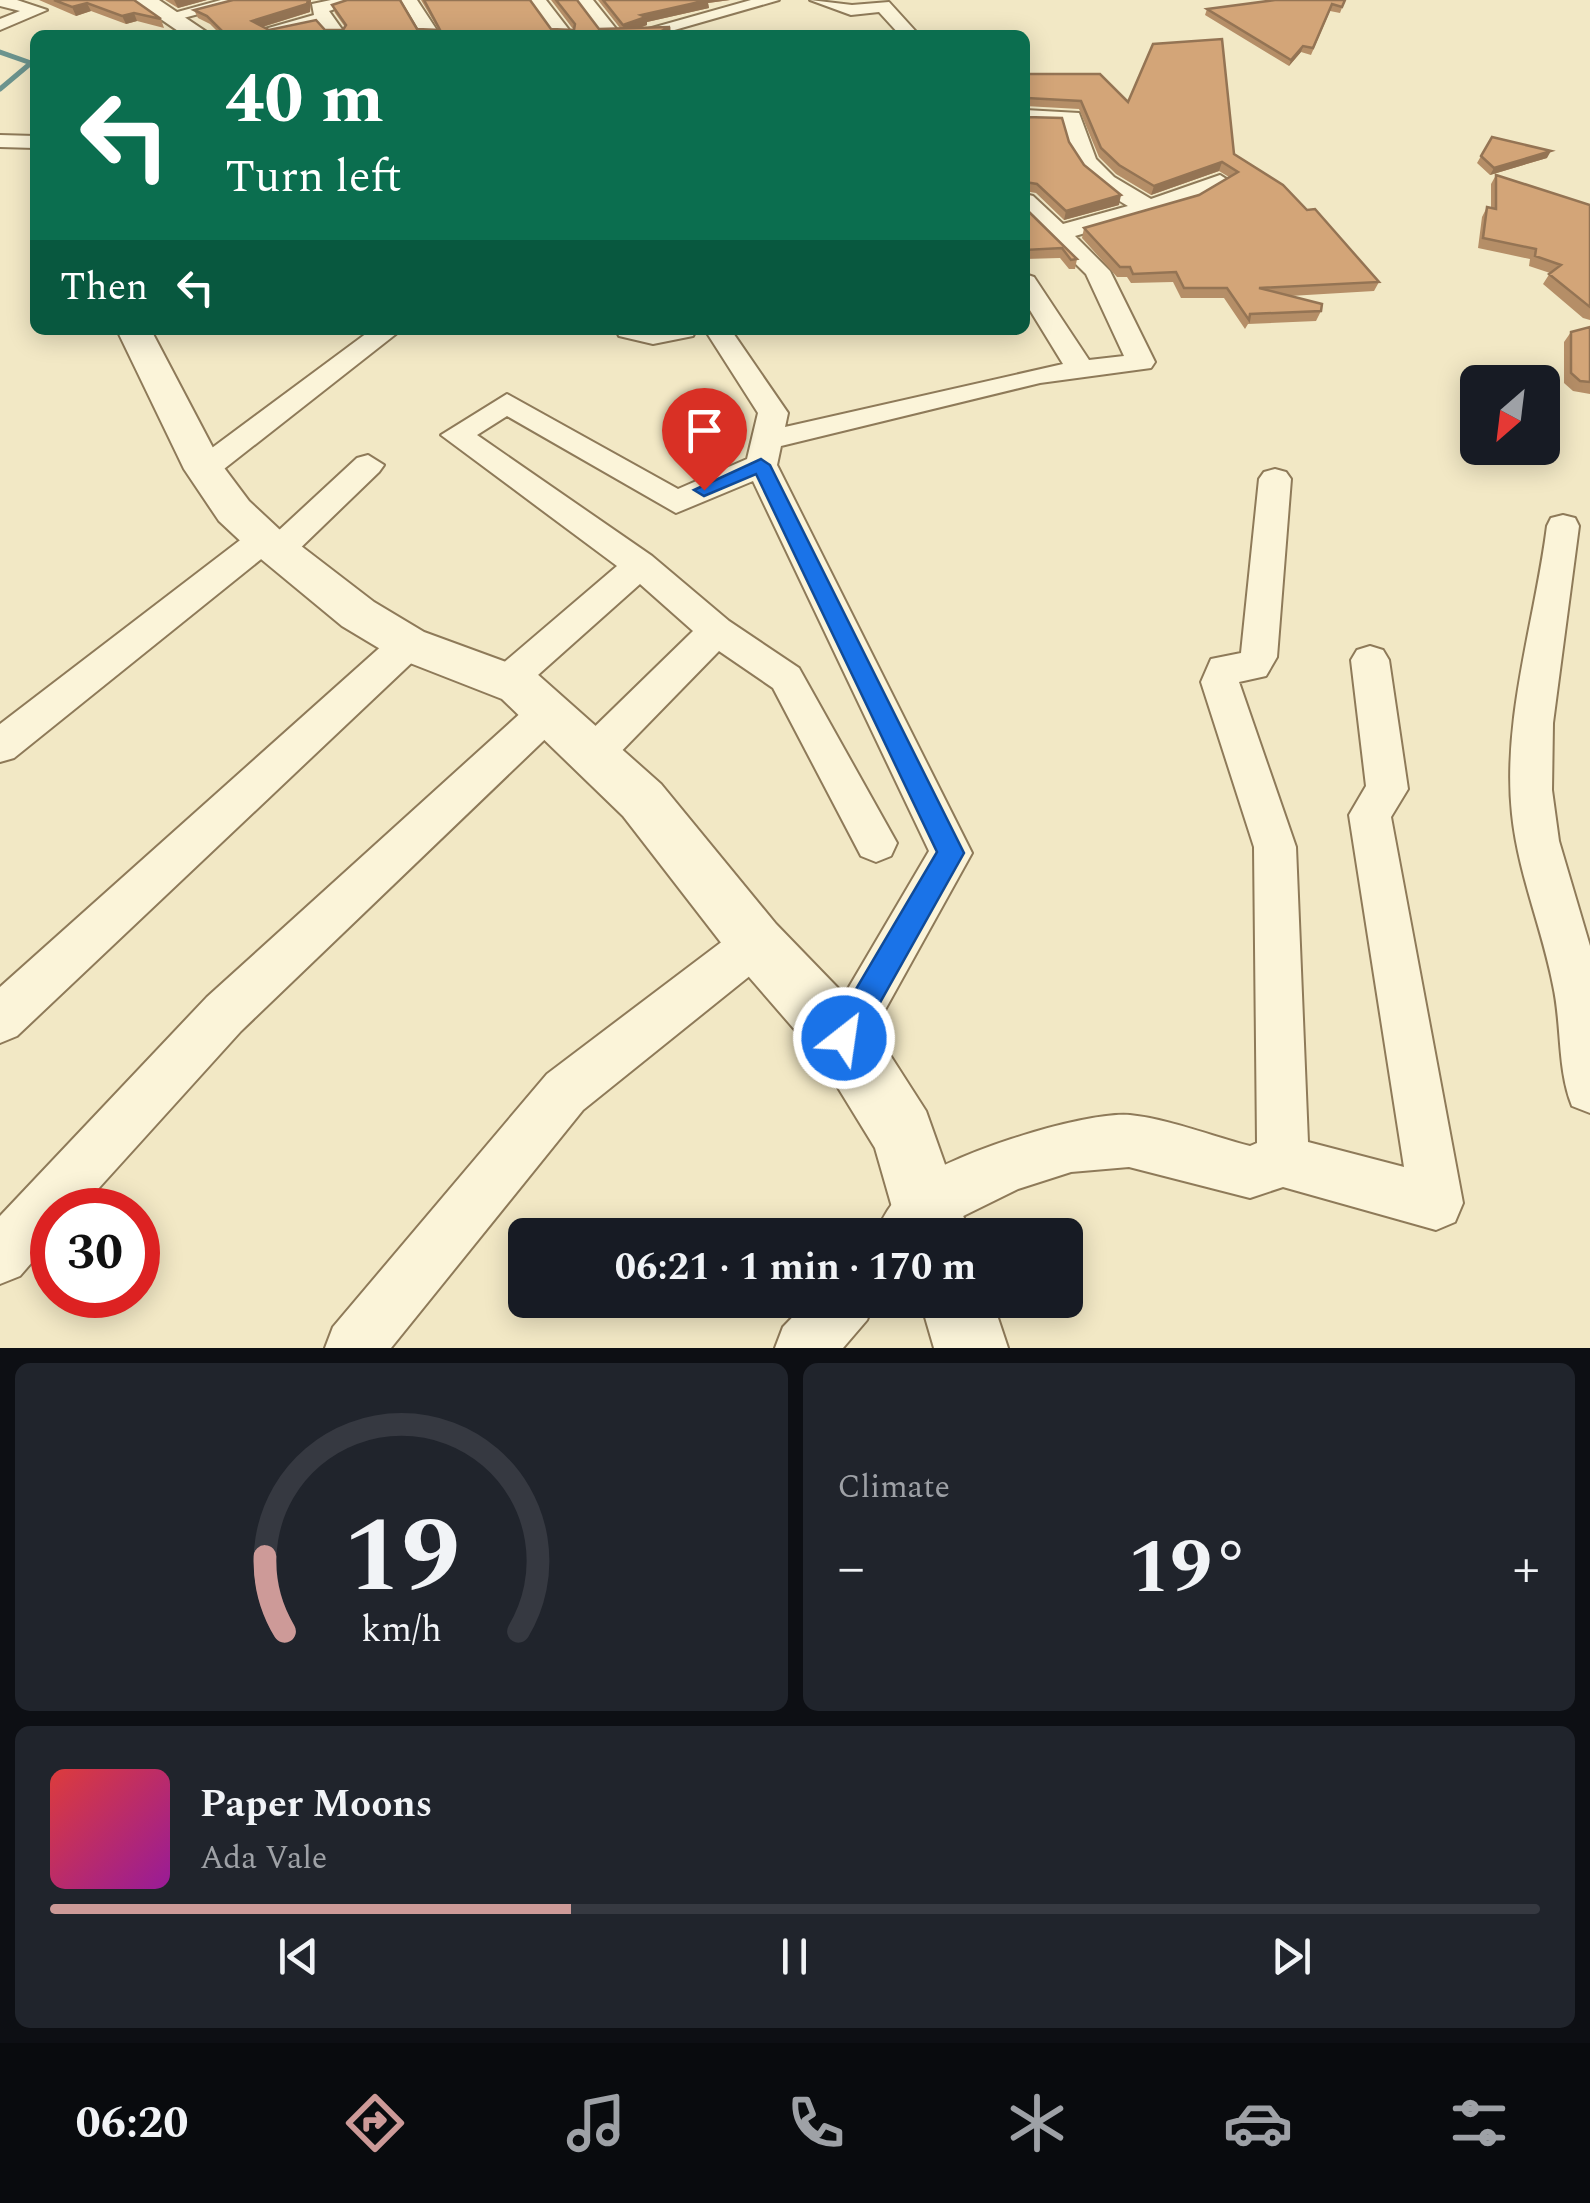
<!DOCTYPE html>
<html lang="en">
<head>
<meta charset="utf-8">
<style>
  :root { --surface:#171b24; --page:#20242c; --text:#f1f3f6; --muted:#9ea1a6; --line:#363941; --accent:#cd9a98 }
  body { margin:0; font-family:Spectral,serif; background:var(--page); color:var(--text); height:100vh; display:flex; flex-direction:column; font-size:38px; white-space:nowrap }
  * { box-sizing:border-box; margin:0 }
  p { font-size:32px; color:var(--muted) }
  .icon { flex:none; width:55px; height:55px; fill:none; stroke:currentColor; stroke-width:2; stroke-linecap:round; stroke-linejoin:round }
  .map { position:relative; height:1348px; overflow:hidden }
  .sheet { display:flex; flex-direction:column; gap:15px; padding:15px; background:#0d0f14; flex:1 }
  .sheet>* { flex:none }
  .top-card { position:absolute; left:30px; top:30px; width:1000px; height:305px; border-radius:15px; box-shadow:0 5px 25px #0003; background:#0b6e4f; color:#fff; overflow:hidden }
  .needle { width:65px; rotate:208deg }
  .controls { position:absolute; left:1460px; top:365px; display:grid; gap:20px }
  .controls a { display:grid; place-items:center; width:100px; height:100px; border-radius:15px; background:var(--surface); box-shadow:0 5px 25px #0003; font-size:50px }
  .speed { position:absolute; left:30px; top:1188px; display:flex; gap:20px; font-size:50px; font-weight:700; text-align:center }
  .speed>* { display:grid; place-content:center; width:130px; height:130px; border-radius:50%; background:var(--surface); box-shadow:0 5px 25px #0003; line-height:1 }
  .speed .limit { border:15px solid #d22; background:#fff; color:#111 }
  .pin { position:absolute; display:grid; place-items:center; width:85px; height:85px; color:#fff; margin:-102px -42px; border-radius:50% 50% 50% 0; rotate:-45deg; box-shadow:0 0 10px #0007 }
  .pin .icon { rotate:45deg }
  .me { position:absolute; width:110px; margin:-55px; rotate:30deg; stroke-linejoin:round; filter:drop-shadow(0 0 8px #0008) }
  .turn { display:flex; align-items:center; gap:35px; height:210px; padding:0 30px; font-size:45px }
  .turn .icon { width:130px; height:130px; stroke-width:2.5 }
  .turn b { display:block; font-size:70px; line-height:85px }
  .then { display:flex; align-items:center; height:95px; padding:0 30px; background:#0003; gap:20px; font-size:38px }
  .big { font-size:75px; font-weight:700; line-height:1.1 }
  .sheet .card { flex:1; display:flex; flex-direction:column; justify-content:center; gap:15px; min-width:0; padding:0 35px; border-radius:15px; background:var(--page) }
  .sheet .dial { align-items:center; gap:0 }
  .dial svg { height:260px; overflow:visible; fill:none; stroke:var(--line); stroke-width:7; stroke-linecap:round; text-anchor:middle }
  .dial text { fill:var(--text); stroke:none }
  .song { display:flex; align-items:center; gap:30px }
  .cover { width:120px; height:120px; border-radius:15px; background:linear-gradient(135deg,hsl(0 70% 55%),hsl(300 70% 35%)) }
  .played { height:10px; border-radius:5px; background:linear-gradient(90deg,var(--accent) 35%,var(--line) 35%) }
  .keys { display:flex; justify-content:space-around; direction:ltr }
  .heat { display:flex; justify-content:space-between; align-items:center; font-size:55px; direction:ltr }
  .sheet .tiles { flex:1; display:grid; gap:15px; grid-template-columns:1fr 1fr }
  .card:last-child { grid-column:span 2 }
  .trip { position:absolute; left:508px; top:1218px; width:575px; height:100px; border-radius:15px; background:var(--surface); box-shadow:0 5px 25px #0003; font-weight:700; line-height:100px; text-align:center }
  .tab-bar { display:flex; height:160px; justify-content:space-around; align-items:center; background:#090b0e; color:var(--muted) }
  .tab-bar .icon { width:70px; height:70px }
  .tab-bar .current { color:var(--accent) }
  .tab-bar b { font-size:45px; color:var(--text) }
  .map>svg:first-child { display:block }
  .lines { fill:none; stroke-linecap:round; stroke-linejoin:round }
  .stream { stroke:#6c948e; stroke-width:5 }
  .minor-casing { stroke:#8e7a59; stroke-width:4 }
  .tertiary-casing { stroke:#8e7a59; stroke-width:4 }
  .minor { fill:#fbf4d9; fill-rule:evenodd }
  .tertiary { fill:#fbf4d9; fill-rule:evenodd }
  .wall { fill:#b58e67 }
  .shaded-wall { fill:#947454 }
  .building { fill:#d3a578; stroke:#947454; stroke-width:2.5 }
  .route { fill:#1a73e8; stroke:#114b97; stroke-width:2.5 }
</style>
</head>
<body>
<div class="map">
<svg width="1590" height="1348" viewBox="0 0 1590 1348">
  <rect width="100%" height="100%" fill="#f2e8c5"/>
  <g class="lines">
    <!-- stream -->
    <path class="stream" d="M0 52 31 63 0 89"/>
    <!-- minor casing -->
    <g class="minor-casing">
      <path id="minor" d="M0 0H17L47 10 0 30V19L20 11 0 6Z
        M221 0H252L172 21 163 16Z
        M331 0H362L329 11 346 35H328L320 24 273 35 258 31 314 15 312 4Z
        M401 0H417L440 35H422Z
        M529 0H546L573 35H555Z
        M576 0H593L621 35H603Z
        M751 0H779L657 35H627Z
        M810 0 852 5 889 2 919 35H900L879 12 851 15Z
        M1025 110 1079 113 1096 159 1114 177 1151 199 1220 175 1231 182 1195 201 1075 236 1110 271 1155 362 1151 368 1040 383 781 446 777 465 972 853 860 1055 843 1062 826 1055 819 1038 929 851 753 481 676 513 507 416 477 435 652 556 729 621 799 668 897 843 891 856 876 862 861 856 773 688 719 651 607 766 593 771 579 766 573 754 579 742 693 631 640 584 520 691 507 696 494 691 488 681 494 671 617 566 441 435 507 394 678 489 747 459 758 413 705 330H731L788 413 785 427 1063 364 1025 302V274L1034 277 1089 360 1124 356 1086 274 1025 214V194L1033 196 1063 224 1128 206C1094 186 1068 163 1063 123L1025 122Z
        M0 135 35 136V148L0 147Z
        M371 330H401L215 476H193L188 469 193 462Z
        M616 330H696L693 336 653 344 619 336Z
        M368 455 384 465 379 472 290 558 278 562 265 556 14 758 0 762V724L252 531 264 527 277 532 357 458Z
        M1275 469 1286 472 1291 479 1277 657 1266 676 1239 682 1296 847 1308 1142 1404 1167 1349 815 1366 786 1351 660 1357 650 1370 646 1383 650 1389 660 1408 789 1391 817 1463 1203 1455 1222 1436 1230 1283 1187 1250 1198 1129 1167 1071 1172 1018 1189 945 1225 937 1235H875C882 1218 891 1203 904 1190 937 1158 1082 1111 1130 1115 1169 1119 1211 1136 1250 1146L1257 1143 1254 847 1201 682 1211 659 1241 653 1259 479 1264 472Z
        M1563 515 1575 518 1579 526 1553 723 1552 790 1559 841 1590 946V1113L1572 1106C1557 1069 1562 1025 1553 985 1542 928 1518 873 1512 814 1502 718 1535 621 1547 526L1551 518Z
        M408 630 421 634 426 644 421 654 17 1036 0 1043V987L395 634Z
        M549 696 563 700 568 711 563 722 241 1031 79 1210H52V1239L20 1276 0 1284V1216L207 997 535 700Z
        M756 921 772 928 779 943 772 958 583 1110 391 1348H325L333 1327 547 1074 740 928Z
        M809 1300H875L867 1320 843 1348H775L783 1327Z"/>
    </g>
    <!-- tertiary casing -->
    <g class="tertiary-casing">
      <path id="tertiary" d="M133 0H159L211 35H184Z
        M117 330H151L222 465 249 501 279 529 374 602 424 632 536 673 661 784 776 924 865 1016 926 1111 970 1235H900L875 1148 821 1060 736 962 623 816 502 699 392 656 342 626 249 549 219 521 184 469Z
        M920 1300H992L1008 1348H934Z"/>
    </g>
    <!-- minor -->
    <use href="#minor" class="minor"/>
    <!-- tertiary -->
    <use href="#tertiary" class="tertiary"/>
  </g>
  <!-- wall -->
  <path class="wall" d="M39 0H134L161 19 164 28 137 21 126 24 91 11 76 16Z
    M165 0H207L178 8Z
    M233 0H317H311L310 12 263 27 269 30H343L345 27 335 13 332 5 417 29H438L421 0H530L551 29H573L551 0H577L599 29 620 28 598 0H730L708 3 709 8 647 22V25L640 28 670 27 671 35H221L210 24 198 18 194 10Z
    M1345 0 1340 13 1330 11 1311 55 1301 52 1289 66 1205 15 1207 9Z
    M1025 74 1128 102 1234 154 1379 282 1374 291 1290 296 1321 311 1316 321 1248 324 1245 329 1224 298H1181L1173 282 1131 283 1127 277H1117L1082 238 1084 228 1199 195 1229 177 1219 171 1151 195 1116 174 1099 157 1079 109 1025 106Z
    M1025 111 1026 117 1069 142 1084 165 1119 205 1064 220 1036 193 1025 191Z
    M1492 137 1547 158 1490 175 1477 163Z
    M1496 175 1590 205V320L1583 318 1543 284 1550 273 1529 266 1530 259 1478 248 1482 217 1487 207 1491 208V184Z
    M1025 208 1077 259 1075 269H1069L1060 258 1025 259Z
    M1590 327V394L1573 391 1564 383V342L1571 332Z"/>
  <!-- shaded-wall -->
  <path class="shaded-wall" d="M174 0H207L178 8Z
    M308 0H311L310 12 255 29 252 21Z
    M704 0H730L708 3 709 8 647 22V25L624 33 623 25 641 15Z
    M87 3 91 11 76 16 72 7Z
    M134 13 137 21 126 24 122 16Z
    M670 27 671 35H655V34Z
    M1303 46 1301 52 1289 66 1291 60Z
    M1551 151 1547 158 1490 175 1494 168Z
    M1222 162 1219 171 1151 195 1154 186Z
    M1121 195 1119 205 1064 220 1066 211Z"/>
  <!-- building -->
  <path class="building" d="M54 0H134L161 19 134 13 122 16 87 3 72 7Z
    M233 0H308L307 4 252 21 269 30 316 20 325 30H343L346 25 332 5 347 0H400L417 29 440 30 424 0H530L551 29 574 30 575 24 556 0H577L599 29 670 27 655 34 658 35H226L207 16 194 10Z
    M603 0H708L641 15 646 17 623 25Z
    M1275 0H1345L1342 7 1332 4 1313 48 1303 46 1291 60 1207 9Z
    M1222 39 1234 154 1283 185 1307 210 1315 209 1379 282 1259 288 1322 304 1321 311 1250 314 1249 320 1227 288H1184L1176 272 1133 274 1130 267H1120L1084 228 1199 195 1238 172 1222 162 1154 186 1119 165 1101 148 1081 101 1027 98 1025 99V74H1100L1128 102 1153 44Z
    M1025 111 1026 117 1062 118 1069 142 1084 165 1121 195 1066 211 1037 184 1025 182Z
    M1492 137 1551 151 1494 168 1481 156Z
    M1496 175 1590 205V307L1549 274 1561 265 1535 256 1536 249 1483 238 1487 207 1496 209Z
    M1025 208 1077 259 1071 260 1062 248 1025 250Z
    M1590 327V382L1580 381 1571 373V332Z"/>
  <!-- route -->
  <path class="route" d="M761 459 770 465 964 853 854 1049 844 1053 833 1049 829 1038 833 1028 937 852 756 474 704 496 694 490Z"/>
</svg>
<div class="controls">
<a><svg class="needle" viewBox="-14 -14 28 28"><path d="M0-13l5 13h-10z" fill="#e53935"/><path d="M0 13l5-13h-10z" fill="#9ea1a6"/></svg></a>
</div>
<div class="speed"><div class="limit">30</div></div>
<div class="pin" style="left:704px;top:490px;background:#d93025"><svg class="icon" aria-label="arrive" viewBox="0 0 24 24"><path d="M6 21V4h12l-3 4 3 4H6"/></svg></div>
<svg class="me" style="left:844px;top:1038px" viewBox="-20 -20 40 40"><circle r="17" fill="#1a73e8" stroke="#fff" stroke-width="3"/><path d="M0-11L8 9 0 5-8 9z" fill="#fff"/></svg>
<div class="trip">06:21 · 1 min · 170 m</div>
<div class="top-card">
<div class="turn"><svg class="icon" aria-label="left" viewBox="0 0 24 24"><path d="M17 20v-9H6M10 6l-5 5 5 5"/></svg><div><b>40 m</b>Turn left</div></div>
<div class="then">Then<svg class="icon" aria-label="left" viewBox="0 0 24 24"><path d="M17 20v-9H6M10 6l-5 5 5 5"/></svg></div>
</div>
</div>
<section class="sheet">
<div class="tiles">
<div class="card dial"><svg viewBox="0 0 100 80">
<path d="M14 69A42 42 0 1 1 86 69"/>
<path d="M14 69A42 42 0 0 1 8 46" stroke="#cd9a98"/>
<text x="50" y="56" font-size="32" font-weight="700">19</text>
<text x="50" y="72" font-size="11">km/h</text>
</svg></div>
<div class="card"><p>Climate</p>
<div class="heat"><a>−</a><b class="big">19°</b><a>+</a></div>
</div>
<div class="card">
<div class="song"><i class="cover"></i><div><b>Paper Moons</b><p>Ada Vale</p></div></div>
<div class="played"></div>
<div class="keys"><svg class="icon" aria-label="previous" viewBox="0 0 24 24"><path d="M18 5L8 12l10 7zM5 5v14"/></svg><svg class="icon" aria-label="pause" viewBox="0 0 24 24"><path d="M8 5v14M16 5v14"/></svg><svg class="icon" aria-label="next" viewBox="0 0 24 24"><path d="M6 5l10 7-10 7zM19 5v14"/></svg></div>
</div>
</div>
</section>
<nav class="tab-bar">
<b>06:20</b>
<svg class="icon current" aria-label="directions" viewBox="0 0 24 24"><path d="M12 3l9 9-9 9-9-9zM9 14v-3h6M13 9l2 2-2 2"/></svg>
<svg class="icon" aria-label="music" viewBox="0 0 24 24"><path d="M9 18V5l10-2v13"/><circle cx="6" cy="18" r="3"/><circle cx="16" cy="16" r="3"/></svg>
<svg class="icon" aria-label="phone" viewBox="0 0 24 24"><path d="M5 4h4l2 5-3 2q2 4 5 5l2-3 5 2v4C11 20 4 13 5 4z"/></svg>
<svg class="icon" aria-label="climate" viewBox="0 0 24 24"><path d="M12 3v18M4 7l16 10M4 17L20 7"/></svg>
<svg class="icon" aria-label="car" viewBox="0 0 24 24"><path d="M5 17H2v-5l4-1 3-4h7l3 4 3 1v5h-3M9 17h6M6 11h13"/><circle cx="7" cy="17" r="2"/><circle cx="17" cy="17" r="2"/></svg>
<svg class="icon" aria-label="filters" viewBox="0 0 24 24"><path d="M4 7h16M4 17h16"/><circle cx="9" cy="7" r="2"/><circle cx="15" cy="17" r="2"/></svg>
</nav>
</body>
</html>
